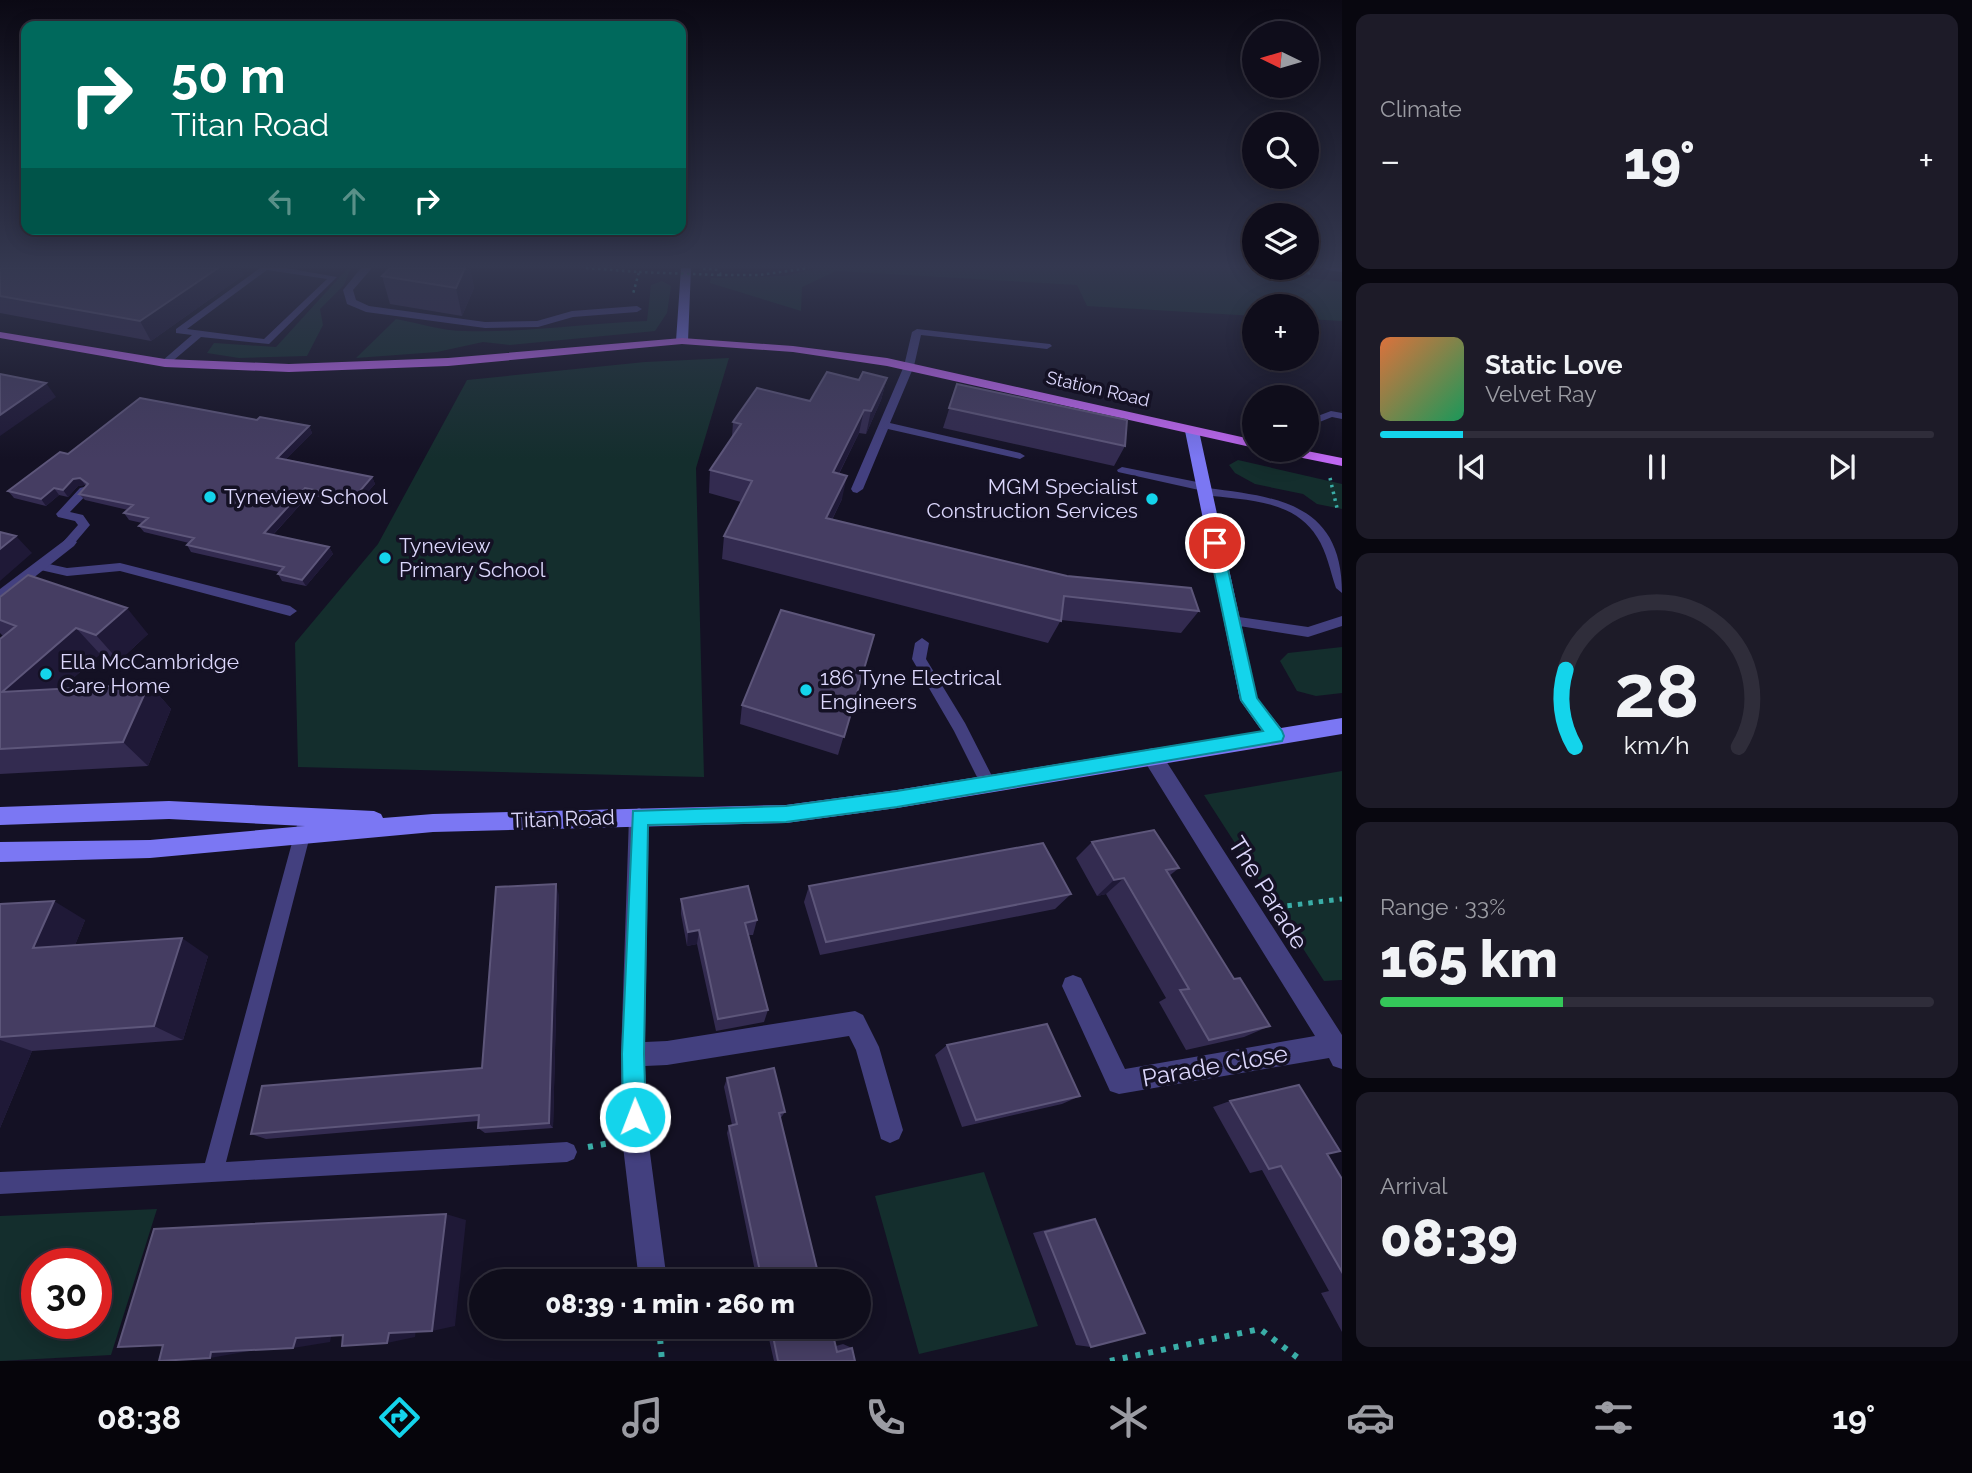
<!DOCTYPE html>
<html lang="en">
<head>
<meta charset="utf-8">
<style>
  :root { --surface:#0f0d1b; --page:#1d1b28; --text:#f1f3f6; --muted:#9b9ca3; --line:#2f2d3a; --accent:#14d4eb }
  body { margin:0; font-family:Raleway,sans-serif; background:var(--page); color:var(--text); height:100vh; display:flex; flex-direction:column; font-size:26px; white-space:nowrap }
  * { box-sizing:border-box; margin:0 }
  p { font-size:23px; color:var(--muted) }
  .icon { flex:none; width:38px; height:38px; fill:none; stroke:currentColor; stroke-width:2; stroke-linecap:round; stroke-linejoin:round }
  .map { position:relative; flex:1; overflow:hidden }
  .side { display:flex; flex-direction:column; gap:14px; padding:14px; background:#08070f; width:630px }
  .side>* { flex:none }
  .hud { position:absolute; left:21px; top:21px; width:665px; height:214px; border-radius:14px; box-shadow:0 4px 18px #0003,0 0 0 2px var(--line); background:#00695c; color:#fff; overflow:hidden }
  .needle { width:46px; rotate:275deg }
  .buttons { position:absolute; left:1242px; top:21px; display:grid; gap:14px }
  .buttons a { display:grid; place-items:center; width:77px; height:77px; border-radius:50%; background:var(--surface); box-shadow:0 4px 18px #0003,0 0 0 2px var(--line); font-size:35px }
  .speed { position:absolute; left:21px; top:1248px; display:flex; gap:14px; font-size:35px; font-weight:700; text-align:center }
  .speed>* { display:grid; place-content:center; width:91px; height:91px; border-radius:50%; background:var(--surface); box-shadow:0 4px 18px #0003,0 0 0 2px var(--line); line-height:1 }
  .speed .limit { border:10px solid #d22; background:#fff; color:#111 }
  .pin { position:absolute; display:grid; place-items:center; width:60px; height:60px; color:#fff; margin:-30px; border:4px solid #fff; border-radius:50%; box-shadow:0 2px 7px #0007 }
  .me { position:absolute; width:77px; margin:-38px; rotate:359deg; stroke-linejoin:round; filter:drop-shadow(0 0 5px #0008) }
  .turn { display:flex; align-items:center; gap:24px; height:147px; padding:0 35px; font-size:32px }
  .turn .icon { width:91px; height:91px; stroke-width:2.5 }
  .turn b { display:block; font-size:49px; line-height:60px }
  .lanes { display:flex; align-items:center; height:66px; padding:0 35px; background:#0003; justify-content:center; gap:35px; direction:ltr }
  .lanes .off { opacity:.35 }
  .big { font-size:52px; font-weight:800; line-height:1.1 }
  .side .tile { flex:1; display:flex; flex-direction:column; justify-content:center; gap:10px; min-width:0; padding:0 24px; border-radius:14px; background:var(--page) }
  .side .dial { align-items:center; gap:0 }
  .dial svg { height:182px; overflow:visible; fill:none; stroke:var(--line); stroke-width:7; stroke-linecap:round; text-anchor:middle }
  .dial text { fill:var(--text); stroke:none }
  .song { display:flex; align-items:center; gap:21px }
  .cover { width:84px; height:84px; border-radius:10px; background:linear-gradient(135deg,hsl(20 70% 55%),hsl(150 70% 35%)) }
  .played { height:7px; border-radius:4px; background:linear-gradient(90deg,var(--accent) 15%,var(--line) 15%) }
  .keys { display:flex; justify-content:space-around; direction:ltr }
  .heat { display:flex; justify-content:space-between; align-items:center; font-size:38px; direction:ltr }
  .charge { height:10px; border-radius:5px; background:linear-gradient(90deg,#34c759 33%,var(--line) 0) }
  .trip { position:absolute; left:469px; top:1269px; width:402px; height:70px; border-radius:35px; background:var(--surface); box-shadow:0 4px 18px #0003,0 0 0 2px var(--line); font-weight:800; line-height:70px; text-align:center }
  .tabs { display:flex; height:112px; justify-content:space-around; align-items:center; background:#06050b; color:var(--muted) }
  .tabs .icon { width:49px; height:49px }
  .tabs .selected { color:var(--accent) }
  .tabs b { font-size:32px; color:var(--text) }
  main { display:flex; flex:1; min-height:0 }
  .map>svg:first-child { display:block }
  .green { fill:#142e2d; fill-rule:evenodd }
  .lines { fill:none; stroke-linecap:round; stroke-linejoin:round }
  .path-far3 { stroke:#3aada7; stroke-width:2.5; stroke-dasharray:2.5 3.5; stroke-linecap:butt }
  .path-far2 { stroke:#3aada7; stroke-width:3.5; stroke-dasharray:2.5 4.5; stroke-linecap:butt }
  .path-far1 { stroke:#3aada7; stroke-width:5; stroke-dasharray:4.5 6; stroke-linecap:butt }
  .path { stroke:#3aada7; stroke-width:6; stroke-dasharray:5 8; stroke-linecap:butt }
  .lane { fill:#43407f; fill-rule:evenodd }
  .street { fill:#43407f; fill-rule:evenodd }
  .secondary { fill:#7b77f3; fill-rule:evenodd }
  .primary { fill:#bf68f2; fill-rule:evenodd }
  .path-bridge { stroke:#3aada7; stroke-width:2.5; stroke-dasharray:2.5 3.5; stroke-linecap:butt }
  .wall { fill:#332b50 }
  .shaded-wall { fill:#1f1937 }
  .building { fill:#453d62; stroke:#5d567a; stroke-width:2 }
  .route { fill:#14d4eb; stroke:#0d8a99; stroke-width:2 }
  .poi-dot { fill:#14d4eb; stroke:#141124; stroke-width:2.5 }
  .labels { text-anchor:middle; stroke-width:7; stroke-linejoin:round; paint-order:stroke }
  .far-street-label { font-size:18px; fill:#dcd7fc; stroke:#141124 }
  .poi-label { font-size:21px; fill:#dcd7fc; stroke:#141124; text-anchor:start }
  .street-label { font-size:21px; fill:#dcd7fc; stroke:#141124 }
  .near-street-label { font-size:24px; fill:#dcd7fc; stroke:#141124 }
</style>
</head>
<body>
<main>
<div class="map">
<svg width="1342" height="1361" viewBox="0 0 1342 1361">
  <rect width="100%" height="100%" fill="#141124"/>
  <!-- green -->
  <path class="green" d="M348 268H351L344 285 320 309 323 325 307 356 239 358 207 353 214 343 276 347Z
    M819 268H1232L1342 282V321L1307 319V306H1255V316L1087 306 1077 285 836 271 802 287 801 311 710 283 711 278 784 276Z
    M662 281 671 286 667 313 655 331 510 345 483 342 437 352 356 358 396 319C418 323 442 331 465 331 526 333 586 323 647 321L651 285Z
    M729 358 696 468 704 777 298 767 295 643 378 544 467 380 645 362Z
    M1238 460 1342 484V509L1317 504 1303 494 1255 484 1235 473 1229 465Z
    M1342 647V693L1316 696 1297 691 1280 661 1288 653Z
    M1342 771V980L1324 981 1204 795Z
    M984 1172 1038 1326 919 1354 875 1196Z
    M157 1209 111 1355 0 1361V1216ZM37 1264H96V1323H37Z"/>
  <g class="lines">
    <!-- path-far3 -->
    <path class="path-far3" d="M586 268 639 272 633 294
      M1260 268 1314 274
      M703 269H715L721 274
      M719 275H759L809 268"/>
    <!-- path-far2 -->
    <path class="path-far2" d="M1330 478 1337 508"/>
    <!-- path-far1 -->
    <path class="path-far1" d="M1277 907 1342 899"/>
    <!-- path -->
    <path class="path" d="M588 1147 610 1143
      M659 1326 662 1361
      M1110 1361 1260 1329 1302 1361"/>
    <!-- lane -->
    <path class="lane" d="M260 268H286L337 277 269 344 201 337 168 365H162V361L192 335 176 333V329ZM267 270 327 279 264 339 187 329Z
      M1326 268H1342V272L1327 270Z
      M917 329 1050 344 1052 346 1047 349 921 335 914 366 890 423 1020 453 1025 456 1020 459 888 429 863 489 857 493 853 492 851 489 904 366 912 332Z
      M1331 411 1342 413V419L1332 417 1307 427V420Z
      M1122 467 1202 483 1206 484 1207 488C1279 497 1342 504 1342 593L1336 588C1330 571 1327 552 1317 537 1294 499 1243 500 1204 495L1200 494 1199 490 1118 472 1117 470Z
      M84 487 90 491 70 512 83 515 90 525 73 545H65L63 542 78 525 75 521 58 517 56 514 80 488Z
      M40 562 67 568 120 563 290 606 297 611 290 616 120 571 67 576 36 569 34 566Z
      M1232 616 1308 627 1342 616V626L1308 637 1227 624 1225 621 1227 618Z
      M922 638 929 643 926 659 965 723 995 782 992 787 987 789 982 787 954 731 912 659 915 643Z
      M304 821 310 823 312 828 226 1162 567 1142 574 1145 577 1152 574 1159 567 1162 0 1194V1172L205 1163 296 828 298 823Z"/>
    <!-- street -->
    <path class="street" d="M361 268H372L353 290 356 300 369 306 485 322 537 321 572 311 637 306 642 309 637 312 573 317 538 327 485 328 366 312 347 304 343 290Z
      M69 537 77 542 74 546 0 604V589Z
      M1152 748 1159 750 1342 1035V1069L1333 1066 1329 1058 1119 1094 1110 1091 1062 986 1065 978 1073 975 1081 978 1125 1069 1315 1036 1145 762 1143 756 1145 750Z
      M639 808 646 811 649 817 645 1042 667 1041 855 1011 863 1015 879 1047 903 1130 899 1139 890 1143 881 1139 856 1050 849 1036 667 1065 645 1066 648 1138 667 1281H639L622 1138 621 1054 629 817 632 811Z"/>
    <!-- secondary -->
    <path class="secondary" d="M681 268H691L688 341 682 344 676 341Z
      M1192 427 1199 431 1257 698 1281 728 1342 718V734L897 808 786 823 433 832 150 858 0 862V842L150 840 305 826 169 819 0 825V807L169 801 374 811 381 814 383 818 433 814 786 805 897 790 1262 731 1240 700 1185 431Z"/>
    <!-- primary -->
    <path class="primary" d="M0 332 165 359 289 364 448 358 682 338 793 346 887 358 1255 440V448L887 366 793 352 682 344 448 366 289 372 165 367 0 338Z
      M1276 450H1302L1342 458V466L1283 454Z"/>
    <!-- path-bridge -->
    <path class="path-bridge" d="M639 272 719 275"/>
  </g>
  <!-- wall -->
  <path class="wall" d="M0 268 244 275 151 341 0 313Z
    M390 268H470L474 288 462 316 390 304 382 276Z
    M887 378 881 400 866 434 859 433 839 474 842 499 832 520 1199 611 1181 633 1061 620 1048 643 722 559 724 536 741 502 709 493 710 470 732 437 733 422 810 401 859 380Z
    M957 384 1125 446 1114 466 943 428Z
    M257 420 309 426 312 433 286 459 372 477 375 484 356 505 309 495 273 535 329 547 333 554 306 586 282 581 278 574 279 572 191 552 187 545 189 543 144 532 139 526 142 523 129 520 124 513 128 510 85 500 79 494 86 485H85L78 486 68 497 59 495 46 506 14 498 8 491 68 454Z
    M0 597 148 634 119 661 100 654 61 689 149 684 171 709 148 766 0 774V639L3 636 0 633Z
    M874 635 838 755 740 724 742 705Z
    M1092 842 1179 868 1169 876 1234 979 1270 1026 1244 1037 1186 1050 1159 1002 1166 998 1106 894 1097 896 1076 858Z
    M809 886 1071 894 1055 909 820 955 804 902Z
    M559 895 553 1128 485 1133 478 1128V1121L266 1139 251 1134 482 1068Z
    M681 899 757 920 753 935H749L768 1010 764 1022 716 1031 697 944 687 946 681 914Z
    M0 904 85 920 75 945 208 956 183 1040 32 1051 0 1128Z
    M947 1045 1080 1096 1062 1104 962 1127 935 1055Z
    M727 1078 785 1112 780 1119 820 1281H757L727 1133 729 1126 732 1125 724 1087Z
    M1230 1101 1342 1179V1332L1321 1293 1329 1291 1262 1170 1250 1173 1213 1107Z
    M1095 1219 1091 1347 1076 1345 1033 1233 1081 1221Z
    M766 1326H831L836 1346 843 1344 852 1348 855 1361H774Z"/>
  <!-- shaded-wall -->
  <path class="shaded-wall" d="M218 268H241L244 275 151 341 140 321Z
    M465 268H470L474 288 462 316 456 288Z
    M887 378 881 400 866 434 871 411Z
    M46 383 56 397 0 436V415Z
    M864 410 859 433 828 495 833 472Z
    M309 426 312 433 280 465 277 458Z
    M847 476 842 499 821 541 826 518Z
    M372 477 375 484 356 505 354 498Z
    M80 478 85 485 78 486 68 497 63 490 73 479Z
    M54 488 59 495 46 506 41 499Z
    M305 488 309 495 268 540 264 533Z
    M16 536 32 553 0 581V549Z
    M329 547 333 554 306 586 302 580Z
    M127 608 148 634 119 661 96 635Z
    M76 628 100 654 30 717 2 692Z
    M149 684 171 709 148 766 123 742Z
    M1124 878 1106 894 1097 896 1114 880Z
    M556 884 559 895 553 1128 549 1123Z
    M54 901 85 920 67 965 33 948Z
    M699 930 697 944 687 946 688 932Z
    M182 938 208 956 183 1040 154 1026Z
    M0 1040 32 1051 0 1128Z
    M446 1214 466 1220 455 1326 432 1331Z
    M416 1328 415 1337 387 1343 389 1333Z
    M332 1332 330 1342 293 1348 296 1338Z
    M255 1350 210 1358 211 1352Z"/>
  <!-- building -->
  <path class="building" d="M0 268H218L140 321 0 296Z
    M390 268H465L456 288 382 276Z
    M827 372 859 380 863 372 887 378 871 411 864 410 833 472 847 476 826 518 1067 576 1191 588 1199 611 1064 596 1061 621 724 536 752 481 710 470 741 424 733 422 757 388 810 401Z
    M0 374 46 383 0 415Z
    M957 384 1127 420 1125 446 949 408Z
    M140 398 257 420 260 417 309 426 277 458 372 477 354 498 305 488 264 533 329 547 302 580 278 574 284 567 187 545 194 538 139 526 148 518 124 513 133 505 79 494 88 484 80 478 73 479 63 490 54 488 41 499 8 491 60 452 68 454Z
    M0 532 16 536 0 549Z
    M28 575 127 608 96 635 76 628 2 692 149 684 123 742 0 749V639L16 626 0 620V597Z
    M781 610 874 635 844 737 742 705Z
    M1154 830 1179 868 1166 870 1234 979 1240 978 1270 1026 1209 1040 1180 990 1189 989 1124 878 1114 880 1092 842Z
    M1043 843 1071 894 826 942 809 886Z
    M556 884 549 1123 478 1128 479 1115 251 1134 262 1086 482 1068 496 887Z
    M748 886 757 920 745 923 768 1010 718 1019 699 930 688 932 681 899Z
    M54 901 33 948 182 938 154 1026 0 1037V904Z
    M1047 1024 1080 1096 976 1120 947 1045Z
    M774 1068 785 1112 779 1113 820 1281H762L729 1126 737 1124 727 1078Z
    M1299 1085 1340 1151 1327 1154 1342 1179V1272L1281 1166 1269 1169 1230 1101Z
    M446 1214 432 1331 389 1333 387 1343 342 1346 343 1335 296 1338 293 1348 211 1352 210 1358 159 1361 163 1345 118 1347 154 1229Z
    M1095 1219 1145 1333 1091 1347 1045 1232Z
    M771 1326H831L837 1352 852 1348 855 1361H778Z"/>
  <!-- sky -->
  <linearGradient id="sky" x2="0" y2="1"><stop stop-color="#0b0914"/><stop offset="0.58" stop-color="#343850"/><stop offset="1" stop-color="#343850" stop-opacity="0"/></linearGradient>
  <rect width="1342" height="459" fill="url(#sky)"/>
  <!-- route -->
  <path class="route" d="M1215 538 1222 543 1257 698 1282 731 1284 736 1282 741 897 807 786 822 648 825 644 1054 646 1117 643 1125 635 1128 626 1125 623 1117 622 1054 633 811 786 806 897 791 1263 731 1241 700 1208 543Z"/>
  <!-- markers -->
  <g class="poi-dot">
    <circle cx="210" cy="497" r="7"/>
    <circle cx="1152" cy="499" r="7"/>
    <circle cx="385" cy="558" r="7"/>
    <circle cx="46" cy="674" r="7"/>
    <circle cx="806" cy="690" r="7"/>
  </g>
  <g class="labels">
    <!-- far-street labels -->
    <g class="far-street-label">
      <text transform="translate(1098 389) rotate(13)" y="6">Station Road</text>
    </g>
    <!-- poi labels -->
    <g class="poi-label">
      <text x="1138" y="494" text-anchor="end">MGM Specialist<tspan x="1138" dy="24">Construction Services</tspan></text>
      <text x="224" y="504">Tyneview School</text>
      <text x="399" y="553">Tyneview<tspan x="399" dy="24">Primary School</tspan></text>
      <text x="60" y="669">Ella McCambridge<tspan x="60" dy="24">Care Home</tspan></text>
      <text x="820" y="685">186 Tyne Electrical<tspan x="820" dy="24">Engineers</tspan></text>
    </g>
    <!-- street labels -->
    <g class="street-label">
      <text transform="translate(563 819) rotate(-2)" y="7">Titan Road</text>
    </g>
    <!-- near-street labels -->
    <g class="near-street-label">
      <text transform="translate(1268 893) rotate(58)" y="8">The Parade</text>
      <text transform="translate(1215 1066) rotate(-10)" y="8">Parade Close</text>
    </g>
  </g>
</svg>
<div class="buttons">
<a><svg class="needle" viewBox="-14 -14 28 28"><path d="M0-13l5 13h-10z" fill="#e53935"/><path d="M0 13l5-13h-10z" fill="#9b9ca3"/></svg></a>
<a><svg class="icon" aria-label="search" viewBox="0 0 24 24"><circle cx="10" cy="10" r="6"/><path d="M15 15l6 6"/></svg></a>
<a><svg class="icon" aria-label="layers" viewBox="0 0 24 24"><path d="M12 4l9 5-9 5-9-5zM3 14l9 5 9-5"/></svg></a>
<a>+</a>
<a>−</a>
</div>
<div class="speed"><div class="limit">30</div></div>
<div class="pin" style="left:1215px;top:543px;background:#d93025"><svg class="icon" aria-label="arrive" viewBox="0 0 24 24"><path d="M6 21V4h12l-3 4 3 4H6"/></svg></div>
<svg class="me" style="left:635px;top:1117px" viewBox="-20 -20 40 40"><circle r="17" fill="#14d4eb" stroke="#fff" stroke-width="3"/><path d="M0-11L8 9 0 5-8 9z" fill="#fff"/></svg>
<div class="trip">08:39 · 1 min · 260 m</div>
<div class="hud">
<div class="turn"><svg class="icon" aria-label="right" viewBox="0 0 24 24"><path d="M7 20v-9h11M14 6l5 5-5 5"/></svg><div><b>50 m</b>Titan Road</div></div>
<div class="lanes"><svg class="icon off" aria-label="left" viewBox="0 0 24 24"><path d="M17 20v-9H6M10 6l-5 5 5 5"/></svg><svg class="icon off" aria-label="ahead" viewBox="0 0 24 24"><path d="M12 20V5M6 11l6-6 6 6"/></svg><svg class="icon" aria-label="right" viewBox="0 0 24 24"><path d="M7 20v-9h11M14 6l5 5-5 5"/></svg></div>
</div>
</div>
<section class="side">
<div class="tile"><p>Climate</p>
<div class="heat"><a>−</a><b class="big">19°</b><a>+</a></div>
</div>
<div class="tile">
<div class="song"><i class="cover"></i><div><b>Static Love</b><p>Velvet Ray</p></div></div>
<div class="played"></div>
<div class="keys"><svg class="icon" aria-label="previous" viewBox="0 0 24 24"><path d="M18 5L8 12l10 7zM5 5v14"/></svg><svg class="icon" aria-label="pause" viewBox="0 0 24 24"><path d="M8 5v14M16 5v14"/></svg><svg class="icon" aria-label="next" viewBox="0 0 24 24"><path d="M6 5l10 7-10 7zM19 5v14"/></svg></div>
</div>
<div class="tile dial"><svg viewBox="0 0 100 80">
<path d="M14 69A42 42 0 1 1 86 69"/>
<path d="M14 69A42 42 0 0 1 10 35" stroke="#14d4eb"/>
<text x="50" y="56" font-size="32" font-weight="700">28</text>
<text x="50" y="72" font-size="11">km/h</text>
</svg></div>
<div class="tile"><p>Range · 33%</p><b class="big">165 km</b><div class="charge"></div></div>
<div class="tile"><p>Arrival</p><b class="big">08:39</b></div>
</section>
</main>
<nav class="tabs">
<b>08:38</b>
<svg class="icon selected" aria-label="directions" viewBox="0 0 24 24"><path d="M12 3l9 9-9 9-9-9zM9 14v-3h6M13 9l2 2-2 2"/></svg>
<svg class="icon" aria-label="music" viewBox="0 0 24 24"><path d="M9 18V5l10-2v13"/><circle cx="6" cy="18" r="3"/><circle cx="16" cy="16" r="3"/></svg>
<svg class="icon" aria-label="phone" viewBox="0 0 24 24"><path d="M5 4h4l2 5-3 2q2 4 5 5l2-3 5 2v4C11 20 4 13 5 4z"/></svg>
<svg class="icon" aria-label="climate" viewBox="0 0 24 24"><path d="M12 3v18M4 7l16 10M4 17L20 7"/></svg>
<svg class="icon" aria-label="car" viewBox="0 0 24 24"><path d="M5 17H2v-5l4-1 3-4h7l3 4 3 1v5h-3M9 17h6M6 11h13"/><circle cx="7" cy="17" r="2"/><circle cx="17" cy="17" r="2"/></svg>
<svg class="icon" aria-label="filters" viewBox="0 0 24 24"><path d="M4 7h16M4 17h16"/><circle cx="9" cy="7" r="2"/><circle cx="15" cy="17" r="2"/></svg>
<b>19°</b>
</nav>
</body>
</html>
